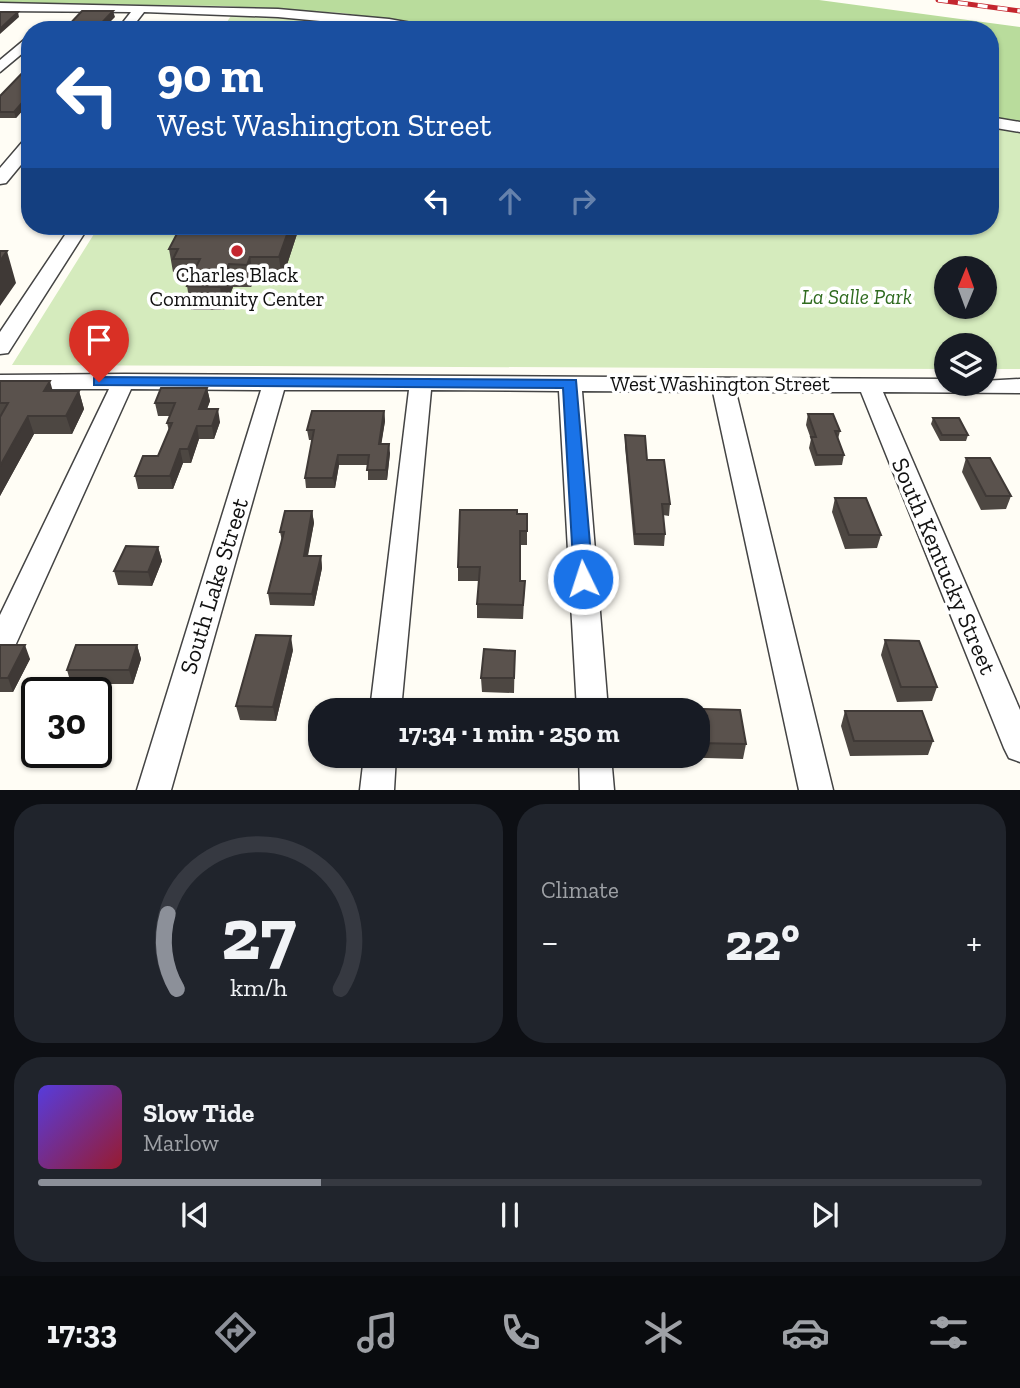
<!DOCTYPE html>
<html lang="en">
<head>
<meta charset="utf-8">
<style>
  :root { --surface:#171b24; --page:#20242c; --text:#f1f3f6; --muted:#9ea1a6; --line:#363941; --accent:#8c9099 }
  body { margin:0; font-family:"Zilla Slab",serif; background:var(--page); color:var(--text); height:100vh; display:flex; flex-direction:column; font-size:26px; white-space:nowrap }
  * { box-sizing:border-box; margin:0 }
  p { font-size:23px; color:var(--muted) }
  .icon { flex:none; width:38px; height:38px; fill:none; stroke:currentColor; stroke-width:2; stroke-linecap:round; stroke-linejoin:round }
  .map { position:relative; height:790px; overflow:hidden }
  .details { display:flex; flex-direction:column; gap:14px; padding:14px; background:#0d0f14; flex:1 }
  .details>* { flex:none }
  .top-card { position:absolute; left:21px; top:21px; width:978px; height:214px; border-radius:28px; box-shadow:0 2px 5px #0004; background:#1a4fa0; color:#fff; overflow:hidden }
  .needle { width:46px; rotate:1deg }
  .buttons { position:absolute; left:934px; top:256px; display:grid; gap:14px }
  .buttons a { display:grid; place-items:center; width:63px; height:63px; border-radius:50%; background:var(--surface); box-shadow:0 2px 5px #0004; font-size:35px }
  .speed { position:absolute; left:21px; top:677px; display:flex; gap:14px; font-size:35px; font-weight:700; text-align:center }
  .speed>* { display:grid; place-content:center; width:91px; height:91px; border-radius:50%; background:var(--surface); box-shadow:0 2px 5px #0004; line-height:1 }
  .speed .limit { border:4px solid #111; border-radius:10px; background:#fff; color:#111 }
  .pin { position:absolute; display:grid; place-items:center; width:60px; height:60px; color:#fff; margin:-72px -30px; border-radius:50% 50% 50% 0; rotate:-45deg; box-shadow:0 0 7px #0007 }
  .pin .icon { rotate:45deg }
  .me { position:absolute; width:77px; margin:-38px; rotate:356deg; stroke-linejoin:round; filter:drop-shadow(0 0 5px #0008) }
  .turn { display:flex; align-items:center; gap:24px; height:147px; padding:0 21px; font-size:32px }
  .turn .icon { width:91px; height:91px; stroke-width:2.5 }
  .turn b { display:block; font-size:49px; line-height:60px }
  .lanes { display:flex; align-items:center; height:66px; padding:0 21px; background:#0003; justify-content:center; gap:35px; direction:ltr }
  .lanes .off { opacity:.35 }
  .big { font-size:52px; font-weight:700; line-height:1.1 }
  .details .widget { flex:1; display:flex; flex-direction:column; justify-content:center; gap:10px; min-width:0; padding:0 24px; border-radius:28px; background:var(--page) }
  .details .dial { align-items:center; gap:0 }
  .dial svg { height:182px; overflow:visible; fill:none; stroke:var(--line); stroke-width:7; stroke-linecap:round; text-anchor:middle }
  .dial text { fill:var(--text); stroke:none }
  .song { display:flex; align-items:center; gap:21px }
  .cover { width:84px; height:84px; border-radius:10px; background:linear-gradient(135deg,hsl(250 70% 55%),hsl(350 70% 35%)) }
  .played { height:7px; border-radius:4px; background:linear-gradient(90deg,var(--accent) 30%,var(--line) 30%) }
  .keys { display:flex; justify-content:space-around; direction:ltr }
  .heat { display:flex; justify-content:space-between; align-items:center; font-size:38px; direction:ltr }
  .details .tiles { flex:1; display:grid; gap:14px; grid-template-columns:1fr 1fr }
  .widget:last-child { grid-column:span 2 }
  .trip { position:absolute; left:308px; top:698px; width:402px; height:70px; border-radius:28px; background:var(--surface); box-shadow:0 2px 5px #0004; font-weight:700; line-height:70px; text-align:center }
  .tab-bar { display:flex; height:112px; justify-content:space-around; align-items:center; background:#090b0e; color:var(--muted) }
  .tab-bar .icon { width:49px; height:49px }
  .tab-bar .active { color:var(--accent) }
  .tab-bar b { font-size:32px; color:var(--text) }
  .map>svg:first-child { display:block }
  .green { fill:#d5ebbd; fill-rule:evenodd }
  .forest { fill:#b9dc9c }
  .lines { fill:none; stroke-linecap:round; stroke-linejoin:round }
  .minor-casing { stroke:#444; stroke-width:3 }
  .minor { fill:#fff; fill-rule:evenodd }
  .rail-casing { stroke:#c4262e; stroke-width:5 }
  .rail { stroke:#fff; stroke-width:3.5; stroke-dasharray:10; stroke-linecap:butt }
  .wall { fill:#4d4742 }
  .shaded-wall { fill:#3f3936 }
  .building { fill:#5a524d; stroke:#3f3936; stroke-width:2 }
  .route { fill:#1a73e8; stroke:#114b97; stroke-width:2 }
  .poi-dot { fill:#c4262e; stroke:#fff; stroke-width:2.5 }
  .labels { text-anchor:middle; stroke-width:7; stroke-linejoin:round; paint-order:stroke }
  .poi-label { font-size:21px; fill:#111; stroke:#fff }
  .park-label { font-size:21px; font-style:italic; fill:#2f6b1f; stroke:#fff }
  .street-label { font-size:21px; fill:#111; stroke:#fff }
  .near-street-label { font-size:24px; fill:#111; stroke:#fff }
</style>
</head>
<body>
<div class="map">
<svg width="1020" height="790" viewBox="0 0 1020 790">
  <rect width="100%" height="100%" fill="#fffdf5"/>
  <!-- green -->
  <path class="green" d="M232 14 325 19 421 30H222Z
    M991 126 1020 131V369H985V345H947V369L12 365 99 226H990ZM947 268H985V306H947Z"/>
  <!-- forest -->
  <path class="forest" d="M0 0H819L1020 27V122L991 117 990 30H464L342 13 223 6 0 3Z"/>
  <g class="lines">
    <!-- minor casing -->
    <g class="minor-casing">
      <path id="minor" d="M0 3 278 9 389 19 451 30H415L278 17 144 12 130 30H117L131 12 0 11Z
        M30 35V47L0 72V60Z
        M990 117 1020 122V132L990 127Z
        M30 138V154L6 183 0 184V168L24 140Z
        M71 226H89L8 353 0 354V332Z
        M124 374 947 379V383L1020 379V393L883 392 1020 710V762L1009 758 1004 748 861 392H736L833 790H799L713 392 582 391 608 710H577L559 391 431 390 401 710H370L409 390H284L171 790H137L261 390 131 389 15 646 10 654 0 657V615L109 389H0V375Z
        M364 756H396L394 790H360Z
        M579 756H611L614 790H580Z"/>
    </g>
    <!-- minor -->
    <use href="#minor" class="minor"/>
    <!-- rail casing -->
    <g class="rail-casing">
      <path id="rail" d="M938 0 1020 11"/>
    </g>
    <!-- rail -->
    <use href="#rail" class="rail"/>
  </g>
  <!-- wall -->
  <path class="wall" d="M30 65V102L16 118H0V96Z
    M298 231 282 280H254L251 287H233L224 310H191L187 286 189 282H177L175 272H173L169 249Z
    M0 381 53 391H79L84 409 72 434H34L0 496Z
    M207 388 210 401 207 409 220 422 214 439H199L191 463H183L173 489H138L135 476 158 456 169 431 167 423 170 416H158L155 403Z
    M384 411 385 421 381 444 390 453 387 480H368V465H339L335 488H306L305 478 312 440H309L307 430Z
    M808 414 840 431 838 439 844 455 842 465 815 466 809 448 811 439 806 425Z
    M933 418 968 435 966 441H940L931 424Z
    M625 435 647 460 670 504 669 516 663 515 665 534 664 546 634 545 625 446Z
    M966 458 1011 496 1006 509 981 510 962 472Z
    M835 498 881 535 877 548 845 549 832 512Z
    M312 511 314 523 308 556H321L322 568 314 606 270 605 268 593 282 541 280 532Z
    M527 514V545H520V581H525L523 619 477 618V604L479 581H458V567Z
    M158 547 162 561 152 586 118 585 114 571Z
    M885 640 937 687 932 701 897 702 881 655Z
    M0 645 30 659 13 692H0Z
    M137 645 141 659 133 684H71L67 670Z
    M293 650 276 721 240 720 236 706Z
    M515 651 514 693 482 692 481 678Z
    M666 708 740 710 746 744 743 759 668 757 698 756V710H666Z
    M845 711 933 741 928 755 850 756 841 726Z"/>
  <!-- shaded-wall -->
  <path class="shaded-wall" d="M113 11 115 17 102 30H95Z
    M18 12 19 17 0 34V29Z
    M30 94V102L16 118 14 112Z
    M288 226H298V231L282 280 279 257Z
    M7 251 16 283 0 306V261Z
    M250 257 254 280 251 287 247 265Z
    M229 264 233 287 224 310 220 287Z
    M50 381 55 399 44 391Z
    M207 388 210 401 202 422 199 409Z
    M79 391 84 409 72 434 66 416Z
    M218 409 220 422 214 439 212 426Z
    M384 411 385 421 380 453 379 444Z
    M28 416 34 434 0 496V466Z
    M197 426 199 439 191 463 188 449Z
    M389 444 390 453 387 480 386 470Z
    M180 449 183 463 173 489 170 476Z
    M338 455 339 465 335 488 333 478Z
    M312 511 314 523 305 568 304 556Z
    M158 547 162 561 152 586 148 572Z
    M321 556 322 568 314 606 312 594Z
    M291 636 293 650 276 721 273 707Z
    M25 645 30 659 13 692 8 678Z
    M137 645 141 659 133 684 129 670Z"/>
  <!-- building -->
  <path class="building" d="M82 11H113L95 30H64Z
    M0 12H18L0 29Z
    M30 65V94L14 112H0V96Z
    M181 226H290L279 257H250L247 265 229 264 220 287 187 286 200 259H173L178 249H169Z
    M0 251H7L0 261Z
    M0 381H50L44 391H79L66 416H28L0 466V417L8 403H0Z
    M161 388H207L199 409H218L212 426H197L188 449H180L170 476H135L143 456H158L172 423H167L175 403H155Z
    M312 411H384L379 444H389L386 470H367L369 455H338L333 478H305L314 430H307Z
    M808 414H833L840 431H835L844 455H817L811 437H816Z
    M933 418H959L968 435H942Z
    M625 435 645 436 647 460H664L670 504H662L665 534H635Z
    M966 458H990L1011 496H986Z
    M835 498H866L881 535H849Z
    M460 510H517V514H527V531H520V581H525L523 605 477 604 480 567H458Z
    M285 511H312L304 556H321L312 594 268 593 284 532H280Z
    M126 546 158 547 148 572 114 571Z
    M256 635 291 636 273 707 236 706Z
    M885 640 919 641 937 687H901Z
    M0 645H25L8 678H0Z
    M76 645H137L129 670H67Z
    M484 649 515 651 514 678H481Z
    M666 708 740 710 746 744 698 743V710H666Z
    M845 711H922L933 741H854Z"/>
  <!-- route -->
  <path class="route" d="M99 377 576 380 593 579 583 586 574 579 563 388 94 385V378Z"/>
  <!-- markers -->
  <circle class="poi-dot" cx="237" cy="251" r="7"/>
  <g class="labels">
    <!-- poi labels -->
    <g class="poi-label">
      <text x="237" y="282">Charles Black<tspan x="237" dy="24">Community Center</tspan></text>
    </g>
    <!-- park labels -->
    <g class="park-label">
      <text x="857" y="304">La Salle Park</text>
    </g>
    <!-- street labels -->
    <g class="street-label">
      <text x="720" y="391">West Washington Street</text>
    </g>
    <!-- near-street labels -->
    <g class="near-street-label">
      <text transform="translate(944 566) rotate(67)" y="8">South Kentucky Street</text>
      <text transform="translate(214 586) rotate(-73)" y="8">South Lake Street</text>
    </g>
  </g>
</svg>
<div class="buttons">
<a><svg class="needle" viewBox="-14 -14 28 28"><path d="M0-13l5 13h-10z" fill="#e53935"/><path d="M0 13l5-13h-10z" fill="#9ea1a6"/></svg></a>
<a><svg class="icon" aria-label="layers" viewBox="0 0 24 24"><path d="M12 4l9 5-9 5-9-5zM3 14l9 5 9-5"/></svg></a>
</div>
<div class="speed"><div class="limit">30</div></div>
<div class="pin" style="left:99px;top:382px;background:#d93025"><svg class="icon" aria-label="arrive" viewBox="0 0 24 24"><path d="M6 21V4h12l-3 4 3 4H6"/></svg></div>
<svg class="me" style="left:583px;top:579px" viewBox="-20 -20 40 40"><circle r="17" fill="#1a73e8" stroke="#fff" stroke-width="3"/><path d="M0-11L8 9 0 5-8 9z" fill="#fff"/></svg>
<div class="trip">17:34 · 1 min · 250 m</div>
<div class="top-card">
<div class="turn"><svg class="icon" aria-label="left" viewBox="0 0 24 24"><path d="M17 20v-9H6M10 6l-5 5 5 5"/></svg><div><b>90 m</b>West Washington Street</div></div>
<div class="lanes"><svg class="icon" aria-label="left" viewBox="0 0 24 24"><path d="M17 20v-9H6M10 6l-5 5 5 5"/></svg><svg class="icon off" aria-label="ahead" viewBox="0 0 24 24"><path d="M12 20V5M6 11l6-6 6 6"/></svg><svg class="icon off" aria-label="right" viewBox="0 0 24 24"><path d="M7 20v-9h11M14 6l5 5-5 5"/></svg></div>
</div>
</div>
<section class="details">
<div class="tiles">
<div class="widget dial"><svg viewBox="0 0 100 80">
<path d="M14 69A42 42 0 1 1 86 69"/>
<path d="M14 69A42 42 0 0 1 10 36" stroke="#8c9099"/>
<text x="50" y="56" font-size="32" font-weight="700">27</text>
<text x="50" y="72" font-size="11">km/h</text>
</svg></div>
<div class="widget"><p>Climate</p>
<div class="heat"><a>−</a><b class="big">22°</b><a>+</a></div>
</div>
<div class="widget">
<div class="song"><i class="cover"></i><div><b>Slow Tide</b><p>Marlow</p></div></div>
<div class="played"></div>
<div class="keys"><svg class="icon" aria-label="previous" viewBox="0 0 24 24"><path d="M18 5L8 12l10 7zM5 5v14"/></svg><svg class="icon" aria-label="pause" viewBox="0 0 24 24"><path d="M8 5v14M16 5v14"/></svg><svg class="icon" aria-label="next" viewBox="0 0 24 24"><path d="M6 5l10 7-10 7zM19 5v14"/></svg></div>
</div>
</div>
</section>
<nav class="tab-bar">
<b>17:33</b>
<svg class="icon active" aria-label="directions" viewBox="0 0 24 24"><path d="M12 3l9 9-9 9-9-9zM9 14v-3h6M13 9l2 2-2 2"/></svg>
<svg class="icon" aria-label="music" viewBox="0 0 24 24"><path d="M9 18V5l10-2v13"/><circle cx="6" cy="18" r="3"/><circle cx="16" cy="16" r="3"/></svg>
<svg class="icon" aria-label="phone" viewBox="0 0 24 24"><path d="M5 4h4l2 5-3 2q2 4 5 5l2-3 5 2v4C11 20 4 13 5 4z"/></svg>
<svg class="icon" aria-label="climate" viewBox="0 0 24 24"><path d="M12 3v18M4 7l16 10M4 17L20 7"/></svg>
<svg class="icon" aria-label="car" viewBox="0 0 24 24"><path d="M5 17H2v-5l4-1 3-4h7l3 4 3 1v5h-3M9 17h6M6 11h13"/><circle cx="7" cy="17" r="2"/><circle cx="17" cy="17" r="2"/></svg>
<svg class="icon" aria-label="filters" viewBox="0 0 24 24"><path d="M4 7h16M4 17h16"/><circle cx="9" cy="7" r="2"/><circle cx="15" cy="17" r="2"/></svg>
</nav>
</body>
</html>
